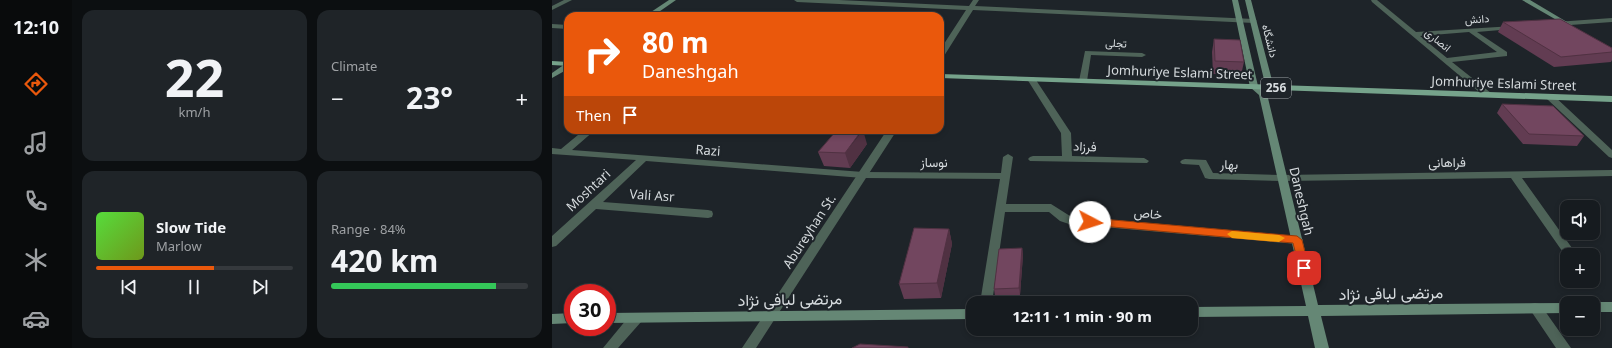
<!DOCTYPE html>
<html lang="en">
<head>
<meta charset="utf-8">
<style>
  :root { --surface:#161b1f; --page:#1f2428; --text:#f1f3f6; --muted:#9ea1a4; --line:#35393d; --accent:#ea580c }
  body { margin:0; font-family:"Noto Sans",Vazirmatn,sans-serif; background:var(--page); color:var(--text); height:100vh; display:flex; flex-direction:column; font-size:15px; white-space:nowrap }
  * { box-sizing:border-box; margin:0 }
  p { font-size:13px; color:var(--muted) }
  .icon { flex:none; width:22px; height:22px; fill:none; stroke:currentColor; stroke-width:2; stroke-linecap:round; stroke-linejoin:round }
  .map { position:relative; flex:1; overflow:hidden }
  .drawer { display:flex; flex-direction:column; gap:10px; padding:10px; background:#0c0f11; width:480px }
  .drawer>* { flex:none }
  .banner { position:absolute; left:12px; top:12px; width:380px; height:122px; border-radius:12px; box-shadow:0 2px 6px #0003,0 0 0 1px var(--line); background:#ea580c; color:#fff; overflow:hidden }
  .fabs { position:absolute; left:1008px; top:200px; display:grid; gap:8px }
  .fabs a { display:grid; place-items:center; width:40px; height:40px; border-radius:8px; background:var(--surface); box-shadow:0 2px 6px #0003,0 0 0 1px var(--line); font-size:20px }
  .speed { position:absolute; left:12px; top:284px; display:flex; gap:8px; font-size:20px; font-weight:700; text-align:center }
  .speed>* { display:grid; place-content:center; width:52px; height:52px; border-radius:50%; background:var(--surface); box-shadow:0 2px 6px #0003,0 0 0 1px var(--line); line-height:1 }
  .speed .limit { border:6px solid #d22; background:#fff; color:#111 }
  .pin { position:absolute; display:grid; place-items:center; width:34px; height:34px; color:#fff; margin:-17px; border-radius:8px; box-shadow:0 2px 6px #0006 }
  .me { position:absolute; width:44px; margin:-22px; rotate:95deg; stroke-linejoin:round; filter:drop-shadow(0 0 3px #0008) }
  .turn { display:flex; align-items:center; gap:14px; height:84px; padding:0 12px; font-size:18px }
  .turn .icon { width:52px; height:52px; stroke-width:2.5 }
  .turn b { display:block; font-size:28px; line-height:34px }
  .then { display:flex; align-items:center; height:38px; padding:0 12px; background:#0003; gap:8px; font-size:15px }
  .big { font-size:30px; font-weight:700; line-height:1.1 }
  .drawer .tile { flex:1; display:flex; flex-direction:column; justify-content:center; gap:6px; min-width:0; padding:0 14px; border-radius:12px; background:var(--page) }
  .drawer .dial { align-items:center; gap:0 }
  .dial b { font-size:52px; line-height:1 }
  .song { display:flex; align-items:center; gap:12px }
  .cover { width:48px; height:48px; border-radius:6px; background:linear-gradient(135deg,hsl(110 70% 55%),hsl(80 70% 35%)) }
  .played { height:4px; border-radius:2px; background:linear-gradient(90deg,var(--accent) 60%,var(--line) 60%) }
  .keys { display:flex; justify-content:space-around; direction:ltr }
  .heat { display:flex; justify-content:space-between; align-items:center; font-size:22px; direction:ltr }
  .charge { height:6px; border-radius:3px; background:linear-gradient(90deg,#34c759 84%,var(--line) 0) }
  .drawer .tiles { flex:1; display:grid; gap:10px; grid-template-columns:repeat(2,1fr) }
  .trip { position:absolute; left:414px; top:296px; width:232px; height:40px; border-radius:12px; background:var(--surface); box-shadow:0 2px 6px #0003,0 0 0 1px var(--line); font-weight:700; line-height:40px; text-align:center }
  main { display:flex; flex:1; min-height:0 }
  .dock { display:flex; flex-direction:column; width:72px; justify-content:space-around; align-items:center; background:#090b0c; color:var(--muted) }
  .dock .icon { width:28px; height:28px }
  .dock .on { color:var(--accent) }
  .dock b { font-size:18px; color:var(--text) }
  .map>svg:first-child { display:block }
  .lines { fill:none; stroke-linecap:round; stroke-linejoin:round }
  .minor { fill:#4e6358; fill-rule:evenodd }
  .tertiary { fill:#4e6358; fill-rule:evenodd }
  .secondary { fill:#658775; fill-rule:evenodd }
  .primary { fill:#76a38b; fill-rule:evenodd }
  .wall { fill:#623c52 }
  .shaded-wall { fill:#503142 }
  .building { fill:#72465f; stroke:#503142 }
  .route { fill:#ea580c; stroke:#983908 }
  .slow { fill:#f59e0b }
  .labels { text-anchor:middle; stroke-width:4; stroke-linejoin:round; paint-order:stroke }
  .far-street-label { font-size:11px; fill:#d6dbde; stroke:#1e2429 }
  .shield { fill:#1e2429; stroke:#9fa4a8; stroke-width:1 }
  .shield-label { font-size:12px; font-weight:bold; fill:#d6dbde }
  .street-label { font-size:13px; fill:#d6dbde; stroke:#1e2429 }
  .near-street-label { font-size:16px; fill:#d6dbde; stroke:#1e2429 }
</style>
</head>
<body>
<main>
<nav class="dock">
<b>12:10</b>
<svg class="icon on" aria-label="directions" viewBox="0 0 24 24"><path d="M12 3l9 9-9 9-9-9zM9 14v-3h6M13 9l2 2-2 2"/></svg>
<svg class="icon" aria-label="music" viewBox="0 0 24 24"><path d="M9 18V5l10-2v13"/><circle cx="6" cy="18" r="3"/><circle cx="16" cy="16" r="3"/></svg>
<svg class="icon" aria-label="phone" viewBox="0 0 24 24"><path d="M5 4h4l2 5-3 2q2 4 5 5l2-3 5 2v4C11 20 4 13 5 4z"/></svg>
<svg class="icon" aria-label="climate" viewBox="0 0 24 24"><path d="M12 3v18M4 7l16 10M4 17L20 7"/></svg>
<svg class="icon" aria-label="car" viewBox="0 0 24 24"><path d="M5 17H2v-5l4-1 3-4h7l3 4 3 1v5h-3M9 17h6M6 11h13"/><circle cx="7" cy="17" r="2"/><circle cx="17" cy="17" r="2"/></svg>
</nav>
<section class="drawer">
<div class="tiles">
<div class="tile dial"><b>22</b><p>km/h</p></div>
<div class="tile"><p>Climate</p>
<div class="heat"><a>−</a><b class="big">23°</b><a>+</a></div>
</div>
<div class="tile">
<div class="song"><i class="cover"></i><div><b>Slow Tide</b><p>Marlow</p></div></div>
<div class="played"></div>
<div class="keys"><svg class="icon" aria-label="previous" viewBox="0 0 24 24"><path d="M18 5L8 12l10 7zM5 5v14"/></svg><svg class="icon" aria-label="pause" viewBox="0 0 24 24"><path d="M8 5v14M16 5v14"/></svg><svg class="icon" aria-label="next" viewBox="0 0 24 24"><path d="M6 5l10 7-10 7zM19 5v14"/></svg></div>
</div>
<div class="tile"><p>Range · 84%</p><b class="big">420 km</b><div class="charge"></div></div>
</div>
</section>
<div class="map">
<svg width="1060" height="348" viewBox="0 0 1060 348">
  <rect width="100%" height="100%" fill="#1e2429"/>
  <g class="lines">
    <!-- minor -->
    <path class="minor" d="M12 0H20L0 10V6Z
      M242 0H287L417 6 421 0H427L423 6 702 19 705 21 702 23 421 10 392 56 388 58V50L414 10 245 2Z
      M819 0H825L864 32 962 26V28L960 29 925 32 955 52V56L900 62 939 93V97H933L820 2ZM917 32 945 52 895 58 868 36Z
      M1060 18V22L1004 26 1001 24 1004 22Z
      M0 24 16 25V29L0 28Z
      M533 51 590 53 594 55 590 57 539 55 535 81 531 83 527 81Z
      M476 77H482L519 133 520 156 592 158 597 161 595 163 478 161 476 159 478 157 481 156H510L509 133 475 79Z
      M32 130H43L20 150 311 172 449 173 451 157 456 154 461 157 454 204H499L518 216 745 236 749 237 751 240 749 243 745 244 517 224 508 221 497 212H453L440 303H428L448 179 311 178 94 161 51 202 156 210 160 211 161 214 160 217 156 218 44 209 4 246 0 247V236L84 160 0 154V148L9 149Z
      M633 159 654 160 661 173 730 175 1060 170V176L970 178 1025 255H1015V258L959 178 730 181 657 179 653 178 647 165 630 164 628 162 630 160Z
      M983 303 988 304 1019 348H1004L977 308 978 304Z
      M84 313 89 314 90 318 89 322 66 348H51L79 314Z"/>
    <!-- tertiary -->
    <path class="tertiary" d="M998 94 1001 95 1060 150V158L1057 157 995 99V95Z
      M335 130H345L204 348H190Z"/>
    <!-- secondary -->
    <path class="secondary" d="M117 0H124L101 16H93Z
      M680 0H686L706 86 715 94 766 305 1015 303V313L769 316 777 348H763L756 316 639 317V307L754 306 707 95 698 87Z
      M693 0H699L722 88 721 90H715L714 88Z
      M970 0H978L1020 25 1015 26Z
      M13 64H16V69L0 78V73Z
      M1041 302H1060V312H1041V303H1037Z
      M421 309V319L55 323V313Z
      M21 313V323L0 324V314Z"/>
    <!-- primary -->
    <path class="primary" d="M0 61 16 62V66L0 65Z
      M388 74 1060 96V102L388 78Z"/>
  </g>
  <!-- wall -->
  <path class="wall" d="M951 22 1060 48V60L1059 62 1002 67 946 32Z
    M662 39 692 62 689 75 661 74 660 52Z
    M950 104 1032 136 1025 146 971 144 945 113Z
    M315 144 298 168 272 166 266 152Z
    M397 229 400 244 389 298 352 299 347 284Z
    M470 248 471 255 468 295 443 296 442 289Z"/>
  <!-- shaded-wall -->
  <path class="shaded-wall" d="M311 130 315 144 298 168 293 153Z
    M397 229 400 244 389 298 385 283Z
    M470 248 471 255 468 295 467 288Z"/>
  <!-- building -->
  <path class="building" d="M1008 19 1060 48V52L1009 57 951 22Z
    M662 39 688 40 692 62 663 61Z
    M950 104 1001 106 1032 136 977 134Z
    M285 130H310L293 153 266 152Z
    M362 228 397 229 385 283 347 284Z
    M470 248 467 288 442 289 447 249Z
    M308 344 356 347V348H300Z"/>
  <!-- route -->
  <path class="route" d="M538 218 745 236 750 240 757 268 752 272 748 271 741 243 538 225 533 222Z"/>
  <!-- slow -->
  <path class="slow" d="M680 231 727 235 733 238 727 242 680 238 675 234Z"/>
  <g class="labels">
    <!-- far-street labels -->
    <g class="far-street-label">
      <text transform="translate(925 19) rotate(-4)" y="4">دانش</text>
      <text transform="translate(886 40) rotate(39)" y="4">انصاری</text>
      <text transform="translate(718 41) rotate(76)" y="4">دانشگاه</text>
      <text transform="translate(564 43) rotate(3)" y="4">تجلی</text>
    </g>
    <!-- shield labels -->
    <rect class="shield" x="709" y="78" width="30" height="20" rx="3"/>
    <g class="shield-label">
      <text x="724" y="92">256</text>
    </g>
    <!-- street labels -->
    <g class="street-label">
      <text transform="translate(628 72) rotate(2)" y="5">Jomhuriye Eslami Street</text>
      <text transform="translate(952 83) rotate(2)" y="5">Jomhuriye Eslami Street</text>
      <text transform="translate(533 146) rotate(3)" y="5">فرزاد</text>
      <text transform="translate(156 150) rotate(4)" y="5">Razi</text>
      <text x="382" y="167">نوساز</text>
      <text transform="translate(895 162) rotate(-1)" y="5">فراهانی</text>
      <text transform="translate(677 164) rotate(1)" y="5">بهار</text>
      <text transform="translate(36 190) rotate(-43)" y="5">Moshtari</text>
      <text transform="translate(100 195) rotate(4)" y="5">Vali Asr</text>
      <text transform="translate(750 201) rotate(77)" y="5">Daneshgah</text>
      <text transform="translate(596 213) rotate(5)" y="5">خاص</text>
      <text transform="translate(257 231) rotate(-57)" y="5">Abureyhan St.</text>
    </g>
    <!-- near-street labels -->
    <g class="near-street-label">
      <text transform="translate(839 293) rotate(-1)" y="6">مرتضی لبافی نژاد</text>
      <text transform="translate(238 299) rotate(-1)" y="6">مرتضی لبافی نژاد</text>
    </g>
  </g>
</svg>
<div class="fabs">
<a><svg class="icon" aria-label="sound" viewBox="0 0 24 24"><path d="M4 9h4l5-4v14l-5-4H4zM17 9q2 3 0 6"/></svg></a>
<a>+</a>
<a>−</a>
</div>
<div class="speed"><div class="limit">30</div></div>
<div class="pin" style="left:752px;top:268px;background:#d93025"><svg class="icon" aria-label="arrive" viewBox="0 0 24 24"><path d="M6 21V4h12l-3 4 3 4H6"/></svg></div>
<svg class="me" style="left:538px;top:222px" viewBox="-20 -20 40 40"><circle r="19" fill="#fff"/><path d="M0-13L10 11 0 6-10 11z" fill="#ea580c"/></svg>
<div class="trip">12:11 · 1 min · 90 m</div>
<div class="banner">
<div class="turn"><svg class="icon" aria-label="right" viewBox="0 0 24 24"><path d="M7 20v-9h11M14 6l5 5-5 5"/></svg><div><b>80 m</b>Daneshgah</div></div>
<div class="then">Then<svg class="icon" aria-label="arrive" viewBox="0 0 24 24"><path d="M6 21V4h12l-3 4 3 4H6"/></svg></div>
</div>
</div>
</main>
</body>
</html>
